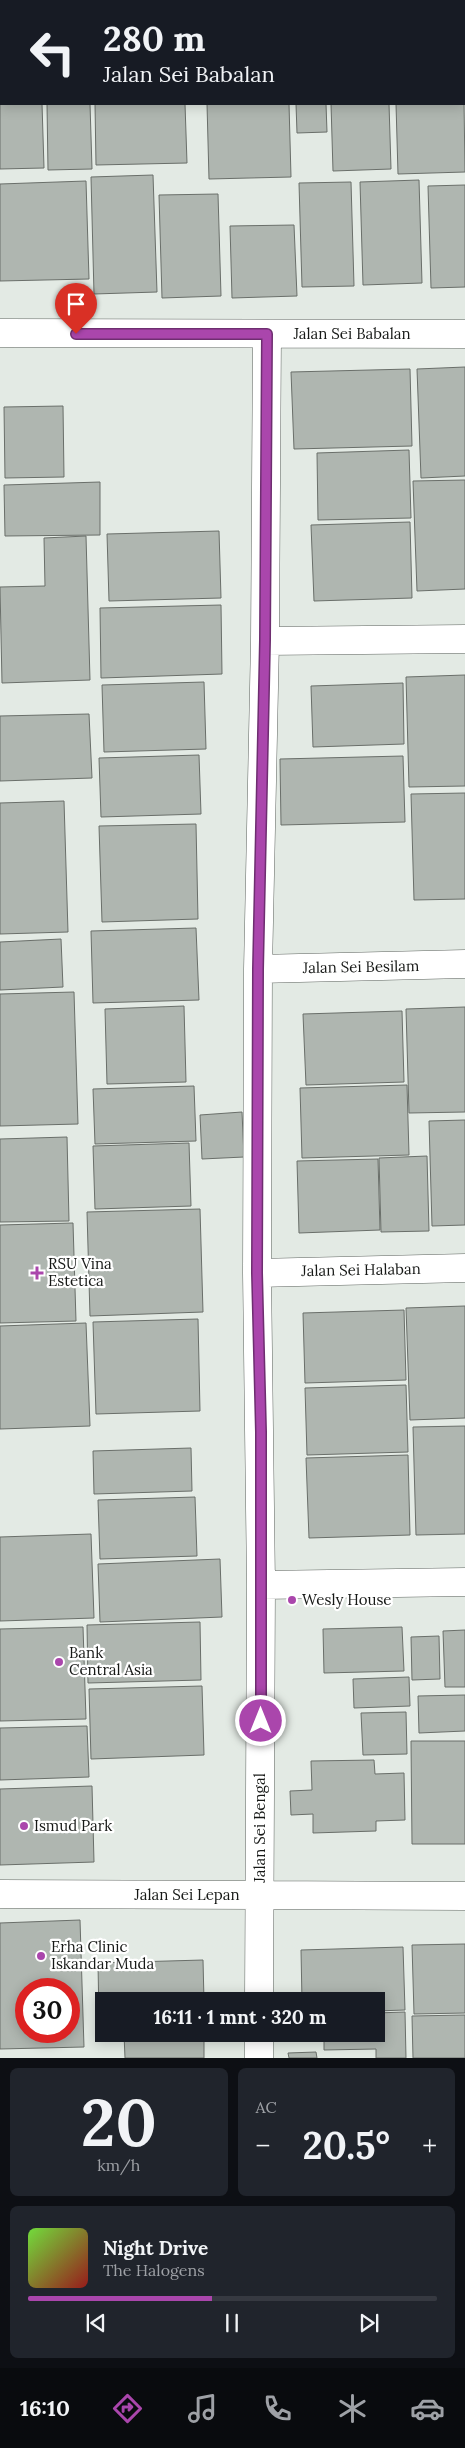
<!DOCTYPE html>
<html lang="id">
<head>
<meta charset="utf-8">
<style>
  :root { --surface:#171b24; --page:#20242c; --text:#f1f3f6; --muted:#9ea1a6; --line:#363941; --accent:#aa46ac }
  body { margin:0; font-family:Lora,serif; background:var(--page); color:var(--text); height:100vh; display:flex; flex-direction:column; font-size:19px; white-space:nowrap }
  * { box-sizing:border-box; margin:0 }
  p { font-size:16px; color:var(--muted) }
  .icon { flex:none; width:28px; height:28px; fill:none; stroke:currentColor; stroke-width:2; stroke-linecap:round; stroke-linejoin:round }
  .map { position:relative; height:2058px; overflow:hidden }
  .sheet { display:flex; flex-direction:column; gap:10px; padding:10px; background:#0d0f14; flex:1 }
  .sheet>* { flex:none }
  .guide { position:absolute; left:0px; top:0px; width:465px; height:105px; box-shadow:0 2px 12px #0003; background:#171b24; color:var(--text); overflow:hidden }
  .speed { position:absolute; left:15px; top:1978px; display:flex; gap:10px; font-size:25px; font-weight:700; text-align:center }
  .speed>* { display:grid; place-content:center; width:65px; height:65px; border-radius:50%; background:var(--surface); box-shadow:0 2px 12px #0003; line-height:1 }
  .speed .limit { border:8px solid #d22; background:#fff; color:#111 }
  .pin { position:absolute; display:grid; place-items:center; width:42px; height:42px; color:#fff; margin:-51px -21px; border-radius:50% 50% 50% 0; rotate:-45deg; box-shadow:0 0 5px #0007 }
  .pin .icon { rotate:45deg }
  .me { position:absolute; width:55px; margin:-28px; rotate:0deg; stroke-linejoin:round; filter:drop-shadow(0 0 4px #0008) }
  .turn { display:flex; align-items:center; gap:18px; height:105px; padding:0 20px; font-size:22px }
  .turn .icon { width:65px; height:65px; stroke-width:2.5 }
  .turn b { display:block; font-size:35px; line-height:42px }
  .big { font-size:38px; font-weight:800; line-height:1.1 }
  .sheet .widget { flex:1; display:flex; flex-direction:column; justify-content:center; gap:8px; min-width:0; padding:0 18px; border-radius:8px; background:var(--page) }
  .sheet .dial { align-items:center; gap:0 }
  .dial b { font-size:65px; line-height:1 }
  .song { display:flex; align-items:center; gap:15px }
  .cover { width:60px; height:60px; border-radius:8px; background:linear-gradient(135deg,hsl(100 70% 55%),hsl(0 70% 35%)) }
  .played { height:5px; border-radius:2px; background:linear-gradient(90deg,var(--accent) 45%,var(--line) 45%) }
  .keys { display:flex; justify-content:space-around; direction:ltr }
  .heat { display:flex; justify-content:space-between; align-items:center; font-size:28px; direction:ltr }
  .sheet .tiles { flex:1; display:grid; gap:10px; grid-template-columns:1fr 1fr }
  .widget:last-child { grid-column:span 2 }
  .trip { position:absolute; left:95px; top:1992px; width:290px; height:50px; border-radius:0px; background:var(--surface); box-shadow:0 2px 12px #0003; font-weight:800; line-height:50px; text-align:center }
  .dock { display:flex; height:80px; justify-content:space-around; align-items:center; background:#090b0e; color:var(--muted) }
  .dock .icon { width:35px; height:35px }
  .dock .selected { color:var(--accent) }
  .dock b { font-size:22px; color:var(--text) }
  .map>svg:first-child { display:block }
  .building { fill:#afb6b0; stroke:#6a6f6a; fill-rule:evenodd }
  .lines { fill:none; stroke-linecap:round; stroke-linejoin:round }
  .minor-casing { stroke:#5f6560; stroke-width:29 }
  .minor { stroke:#fff; stroke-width:28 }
  .route-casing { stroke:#6e2e70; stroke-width:12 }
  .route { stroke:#aa46ac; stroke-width:9 }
  .poi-dot { fill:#aa46ac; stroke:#fff; stroke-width:2 }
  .labels { text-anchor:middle; stroke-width:4.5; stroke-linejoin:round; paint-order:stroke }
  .street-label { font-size:15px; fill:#161816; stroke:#fff }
  .poi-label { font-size:15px; fill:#161816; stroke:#fff; text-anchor:start }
</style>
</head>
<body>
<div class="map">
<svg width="465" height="2058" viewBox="0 0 465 2058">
  <rect width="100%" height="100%" fill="#e3eae4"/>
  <!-- building -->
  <path class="building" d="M0 81 1 104H42L44 168 0 169Z
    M464 101 465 172 398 174 396 104H464Z
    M47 104H90L92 169 48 170Z
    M95 104H185L187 163 96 165Z
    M207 104H289L291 177 209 179Z
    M296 104H326L327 132 297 133Z
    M331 104H389L391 169 333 171Z
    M153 175 157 292 94 294 91 177Z
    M419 180 422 283 363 285 360 182Z
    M86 181 89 279 0 281V184Z
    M351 182 354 286 302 287 299 183Z
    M465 185V287L431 288 428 186Z
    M218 194 221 296 162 298 159 195Z
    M294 225 297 296 232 298 230 226Z
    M465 367V476L421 478 417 369Z
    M410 369 412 446 294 449 291 372Z
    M63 406 64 477 5 478 4 407Z
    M409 450 411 518 318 520 317 453Z
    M465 480V589L417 591 413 481Z
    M100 482V535L5 536 4 485Z
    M410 522 412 598 314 601 311 525Z
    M219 531 221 598 109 601 107 534Z
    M86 536 90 680 2 683 0 587 45 586 44 538Z
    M221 605 222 674 101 678 100 608Z
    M465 675V786L409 787 406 677Z
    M204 682 206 749 104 752 102 685Z
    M403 683 404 744 313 747 311 686Z
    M89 714 92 778 0 781V716Z
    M199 755 201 814 101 817 99 758Z
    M403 756 405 822 281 825 280 759Z
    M465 793V899L414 900 411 794Z
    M64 801 68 932 0 934V803Z
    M196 824 198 919 102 922 99 826Z
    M196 928 199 1000 93 1003 91 931Z
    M61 939 63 987 0 990V942Z
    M74 992 78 1124 0 1126V994Z
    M184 1006 186 1082 107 1084 105 1009Z
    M465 1007V1112L409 1113 406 1009Z
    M402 1011 404 1082 306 1085 303 1014Z
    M407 1085 409 1155 302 1158 300 1088Z
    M194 1086 196 1141 95 1144 93 1089Z
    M242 1112 244 1157 202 1159 200 1115Z
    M465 1120V1225L432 1226 429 1121Z
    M67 1137 69 1221 0 1222V1139Z
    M189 1143 191 1206 95 1209 93 1146Z
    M427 1156 429 1231 381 1232 379 1158Z
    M378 1159 380 1230 299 1233 297 1161Z
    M200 1209 203 1312 90 1316 87 1212Z
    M73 1223 76 1321 0 1323V1225Z
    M465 1306V1418L410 1420 406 1308Z
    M404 1310 406 1380 305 1383 303 1313Z
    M198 1319 200 1411 96 1414 93 1322Z
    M86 1323 90 1426 0 1429V1326Z
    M406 1385 408 1452 307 1455 305 1388Z
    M465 1426V1534L416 1535 413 1427Z
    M191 1448 192 1491 94 1494 93 1451Z
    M408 1455 410 1535 309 1538 306 1458Z
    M195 1497 197 1556 100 1559 98 1500Z
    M91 1534 94 1618 0 1621V1537Z
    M220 1559 222 1617 100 1622 98 1564Z
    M200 1622 201 1680 88 1683 87 1625Z
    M83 1627 86 1719 0 1721V1629Z
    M402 1627 404 1671 324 1673 323 1629Z
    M465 1630V1687H445L443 1631Z
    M439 1636 440 1679 412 1680 411 1637Z
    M409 1677 410 1706 354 1708 353 1679Z
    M202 1686 204 1755 91 1759 89 1689Z
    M465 1695V1731L419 1733 418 1696Z
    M406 1712 407 1754 363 1755 361 1713Z
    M87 1726 89 1777 0 1780V1728Z
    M411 1741H465V1844H412Z
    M374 1760 375 1774 404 1773 405 1820 376 1821V1831L313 1833V1814L291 1815 290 1791 312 1790 311 1761Z
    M92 1786 94 1862 0 1865V1789Z
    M80 1920 84 2047 0 2049V1923ZM26 1989H69V2031H26Z
    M465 1944V2013L414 2014 412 1945Z
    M403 1947 405 2010 376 2011V2001H302L301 1950Z
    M203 1960 204 2001H104V2021H99L98 1963Z
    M405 2012 406 2058H376V2049L324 2050V2034H376V2013Z
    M465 2015V2058H413L412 2016Z
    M124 2034H204V2058H125Z
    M316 2052 317 2058H289L288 2053Z"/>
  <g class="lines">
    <!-- minor casing -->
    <g class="minor-casing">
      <path id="minor" d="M0 333 465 334
        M265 641 465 639
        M258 969 465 964
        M257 1273 465 1268
        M261 1585 465 1582
        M0 1894 465 1896
        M259 2001 261 1585 257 1273 258 969 265 641 267 334
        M259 2058V2034"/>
    </g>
    <!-- minor -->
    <use href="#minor" class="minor"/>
  </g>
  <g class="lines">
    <!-- route casing -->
    <g class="route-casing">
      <path id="route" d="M76 334H267L265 640 258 969 257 1273 261 1432V1721"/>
    </g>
    <!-- route -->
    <use href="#route" class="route"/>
  </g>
  <!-- markers -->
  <g class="poi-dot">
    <path d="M34.5 1265.5h5v5h5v5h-5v5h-5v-5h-5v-5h5z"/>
    <circle cx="292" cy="1600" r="5"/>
    <circle cx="59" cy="1662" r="5"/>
    <circle cx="24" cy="1826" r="5"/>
    <circle cx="41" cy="1956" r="5"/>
  </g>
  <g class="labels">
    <!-- street labels -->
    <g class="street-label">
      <text x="352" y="339">Jalan Sei Babalan</text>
      <text transform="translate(361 967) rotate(-1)" y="5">Jalan Sei Besilam</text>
      <text transform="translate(361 1270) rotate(-1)" y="5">Jalan Sei Halaban</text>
      <text transform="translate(260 1828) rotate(-90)" y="5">Jalan Sei Bengal</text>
      <text x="187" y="1900">Jalan Sei Lepan</text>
    </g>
    <!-- poi labels -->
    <g class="poi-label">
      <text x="48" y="1269">RSU Vina<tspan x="48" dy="17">Estetica</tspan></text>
      <text x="302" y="1605">Wesly House</text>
      <text x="69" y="1658">Bank<tspan x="69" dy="17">Central Asia</tspan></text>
      <text x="34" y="1831">Ismud Park</text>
      <text x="51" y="1952">Erha Clinic<tspan x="51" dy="17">Iskandar Muda</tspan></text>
    </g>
  </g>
</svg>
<div class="speed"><div class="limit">30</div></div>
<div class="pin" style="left:76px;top:334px;background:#d93025"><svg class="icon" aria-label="arrive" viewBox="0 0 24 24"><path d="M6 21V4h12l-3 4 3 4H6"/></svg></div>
<svg class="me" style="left:261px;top:1721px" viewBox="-20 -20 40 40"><circle r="17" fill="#aa46ac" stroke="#fff" stroke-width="3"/><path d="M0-11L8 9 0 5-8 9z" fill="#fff"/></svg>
<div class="trip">16:11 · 1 mnt · 320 m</div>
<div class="guide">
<div class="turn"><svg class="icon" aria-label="left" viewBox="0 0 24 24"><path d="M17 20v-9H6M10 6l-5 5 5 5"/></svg><div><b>280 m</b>Jalan Sei Babalan</div></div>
</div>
</div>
<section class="sheet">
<div class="tiles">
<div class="widget dial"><b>20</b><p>km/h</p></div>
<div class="widget"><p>AC</p>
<div class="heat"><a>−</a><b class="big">20.5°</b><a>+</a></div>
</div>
<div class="widget">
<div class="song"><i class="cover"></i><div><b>Night Drive</b><p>The Halogens</p></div></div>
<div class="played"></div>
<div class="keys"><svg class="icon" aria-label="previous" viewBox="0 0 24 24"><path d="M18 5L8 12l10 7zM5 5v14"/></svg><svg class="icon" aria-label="pause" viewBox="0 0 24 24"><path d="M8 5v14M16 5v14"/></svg><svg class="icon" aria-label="next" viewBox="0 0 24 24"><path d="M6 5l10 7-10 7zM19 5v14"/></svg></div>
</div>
</div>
</section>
<nav class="dock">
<b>16:10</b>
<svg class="icon selected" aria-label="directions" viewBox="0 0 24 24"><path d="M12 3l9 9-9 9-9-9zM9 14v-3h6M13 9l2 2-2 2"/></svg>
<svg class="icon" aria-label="music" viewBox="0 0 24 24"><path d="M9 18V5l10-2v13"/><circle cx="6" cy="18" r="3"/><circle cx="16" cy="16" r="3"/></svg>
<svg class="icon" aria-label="phone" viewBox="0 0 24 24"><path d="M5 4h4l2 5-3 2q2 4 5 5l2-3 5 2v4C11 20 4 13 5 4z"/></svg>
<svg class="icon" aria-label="climate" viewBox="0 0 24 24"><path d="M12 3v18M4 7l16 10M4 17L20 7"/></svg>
<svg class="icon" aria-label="car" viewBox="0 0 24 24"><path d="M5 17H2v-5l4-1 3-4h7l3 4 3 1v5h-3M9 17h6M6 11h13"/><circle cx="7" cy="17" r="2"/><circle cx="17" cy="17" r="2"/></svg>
</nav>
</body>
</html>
